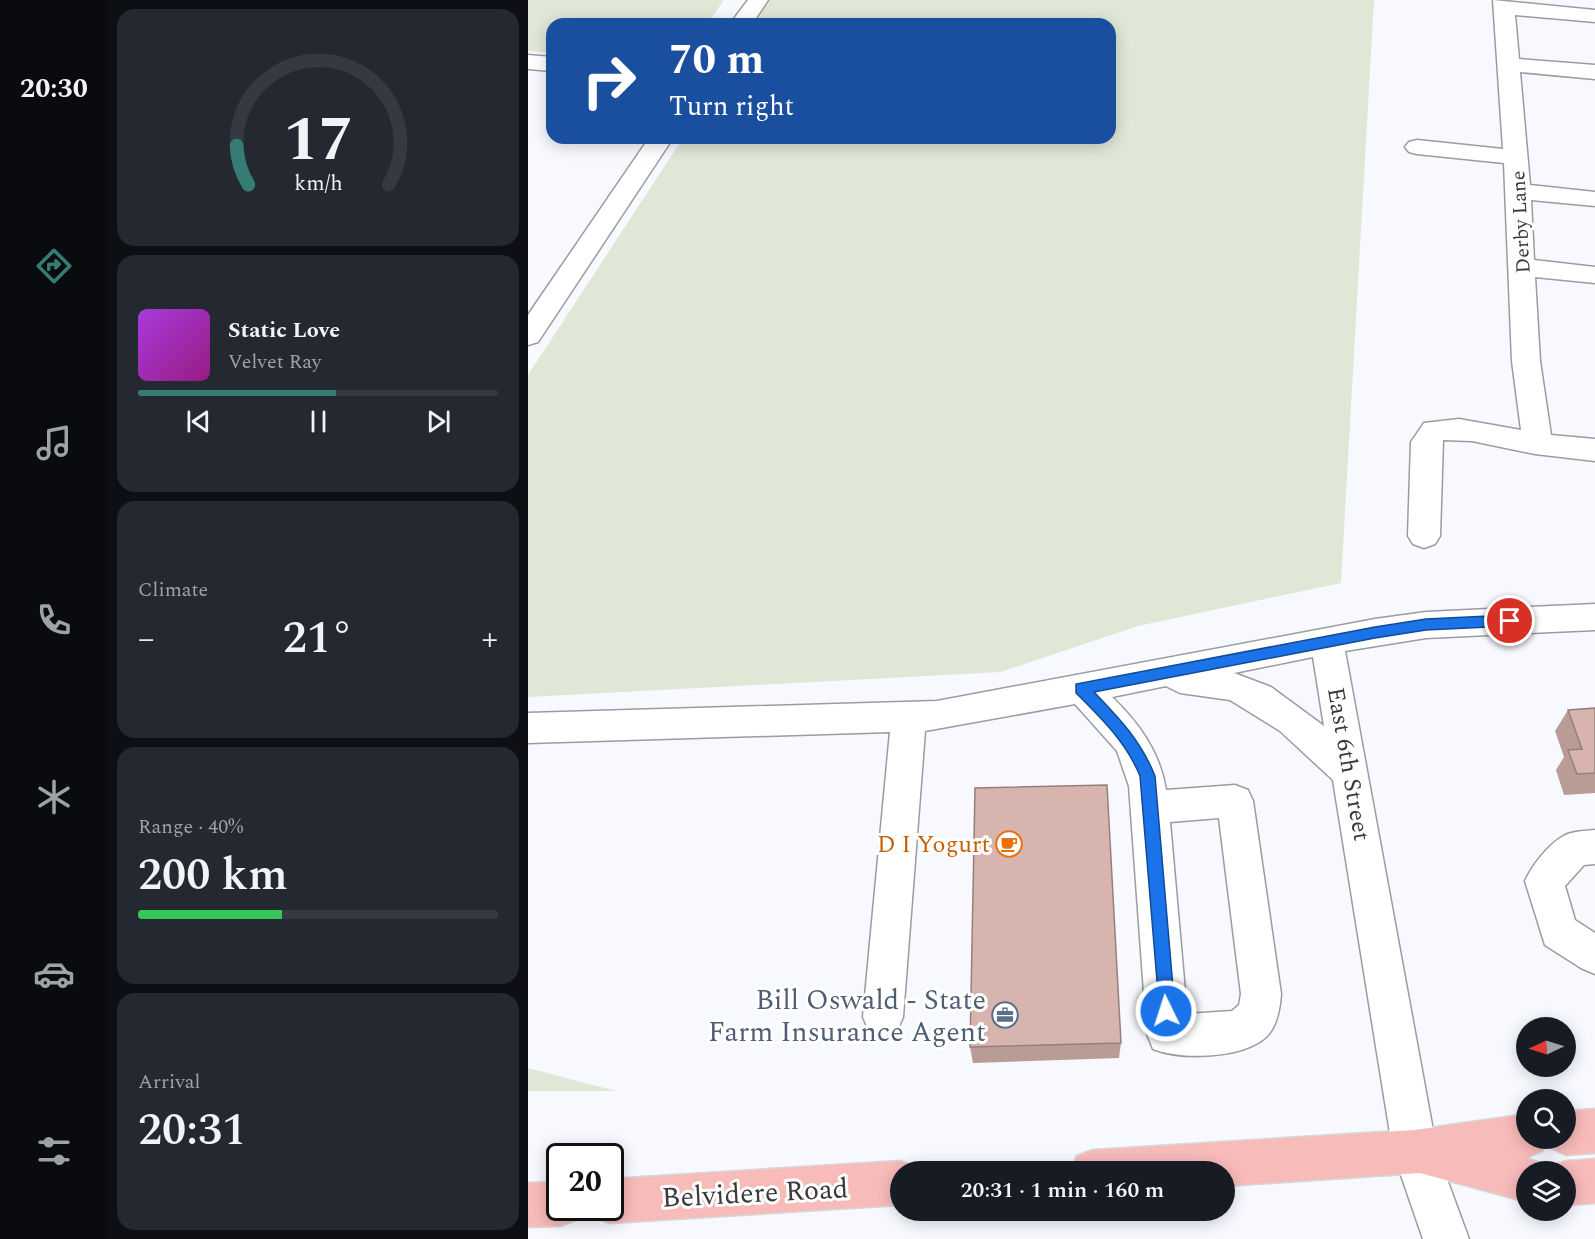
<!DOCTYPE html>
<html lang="en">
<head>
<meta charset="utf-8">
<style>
  :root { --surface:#171b24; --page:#242831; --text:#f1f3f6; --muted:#9ea1a6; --line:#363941; --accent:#357c75 }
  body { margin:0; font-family:Spectral,serif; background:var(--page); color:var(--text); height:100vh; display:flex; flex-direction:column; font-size:22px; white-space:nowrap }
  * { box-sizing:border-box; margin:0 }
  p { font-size:20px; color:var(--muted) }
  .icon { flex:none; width:33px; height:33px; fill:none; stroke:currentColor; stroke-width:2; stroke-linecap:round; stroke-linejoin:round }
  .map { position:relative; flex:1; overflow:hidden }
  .side { display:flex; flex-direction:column; gap:9px; padding:9px; background:#0d0f14; width:420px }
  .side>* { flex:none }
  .banner { position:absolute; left:18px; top:18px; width:570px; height:126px; border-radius:18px; box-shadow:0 3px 15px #0003; background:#1a4fa0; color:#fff; overflow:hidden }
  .needle { width:39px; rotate:266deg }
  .buttons { position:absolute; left:988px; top:1017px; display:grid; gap:12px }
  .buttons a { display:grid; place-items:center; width:60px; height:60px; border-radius:50%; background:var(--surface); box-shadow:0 3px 15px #0003; font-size:30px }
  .speed { position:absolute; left:18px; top:1143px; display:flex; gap:12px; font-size:30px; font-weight:700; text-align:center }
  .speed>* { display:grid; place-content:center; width:78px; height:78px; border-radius:50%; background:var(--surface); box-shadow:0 3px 15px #0003; line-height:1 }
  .speed .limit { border:3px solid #111; border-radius:9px; background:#fff; color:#111 }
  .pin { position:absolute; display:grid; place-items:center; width:51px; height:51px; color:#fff; margin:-26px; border:3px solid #fff; border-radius:50%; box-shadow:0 2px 6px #0007 }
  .me { position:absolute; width:66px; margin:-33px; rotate:356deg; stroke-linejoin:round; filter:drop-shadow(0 0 4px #0008) }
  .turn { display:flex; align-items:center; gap:21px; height:126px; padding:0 24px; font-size:27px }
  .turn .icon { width:78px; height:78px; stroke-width:2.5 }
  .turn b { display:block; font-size:42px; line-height:51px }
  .big { font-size:45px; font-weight:600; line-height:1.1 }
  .side .tile { flex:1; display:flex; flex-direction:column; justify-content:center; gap:9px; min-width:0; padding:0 21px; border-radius:18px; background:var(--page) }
  .side .dial { align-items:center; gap:0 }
  .dial svg { height:156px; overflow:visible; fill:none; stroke:var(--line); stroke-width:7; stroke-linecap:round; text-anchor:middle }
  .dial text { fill:var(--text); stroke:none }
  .song { display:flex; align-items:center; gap:18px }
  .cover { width:72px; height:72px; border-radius:9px; background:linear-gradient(135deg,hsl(280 70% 55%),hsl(310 70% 35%)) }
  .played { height:6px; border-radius:3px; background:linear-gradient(90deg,var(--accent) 55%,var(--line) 55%) }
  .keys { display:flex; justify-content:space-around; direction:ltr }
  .heat { display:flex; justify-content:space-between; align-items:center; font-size:33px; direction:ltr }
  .charge { height:9px; border-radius:4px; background:linear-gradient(90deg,#34c759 40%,var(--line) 0) }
  .trip { position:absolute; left:362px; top:1161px; width:345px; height:60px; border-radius:30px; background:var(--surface); box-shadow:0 3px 15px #0003; font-weight:600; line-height:60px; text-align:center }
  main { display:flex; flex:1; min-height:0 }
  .menu { display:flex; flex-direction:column; width:108px; justify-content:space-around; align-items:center; background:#090b0e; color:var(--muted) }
  .menu .icon { width:42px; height:42px }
  .menu .on { color:var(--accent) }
  .menu b { font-size:27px; color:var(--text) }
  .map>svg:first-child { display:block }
  .green { fill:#dfe7d6 }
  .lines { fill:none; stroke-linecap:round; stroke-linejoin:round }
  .minor-casing { stroke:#9a9ca1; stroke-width:3 }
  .major-casing { stroke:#d8d8d8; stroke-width:3 }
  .minor { fill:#fff; fill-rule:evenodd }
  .major { fill:#f7bbba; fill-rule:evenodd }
  .wall { fill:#b99c96 }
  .building { fill:#d7b5ae; stroke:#967f7a; stroke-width:1.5 }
  .route { fill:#1a73e8; stroke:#114b97; stroke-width:1.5 }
  .labels { text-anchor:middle; stroke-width:6; stroke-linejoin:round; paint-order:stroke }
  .far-street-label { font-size:20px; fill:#3a3a3c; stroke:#fff }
  .street-label { font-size:24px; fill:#3a3a3c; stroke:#fff }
  .food-label { font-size:24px; fill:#c56008; stroke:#fff; text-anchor:end }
  .near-service-label { font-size:28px; fill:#4e5e75; stroke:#fff; text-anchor:end }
  .near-street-label { font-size:28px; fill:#3a3a3c; stroke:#fff }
</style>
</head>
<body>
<main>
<nav class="menu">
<b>20:30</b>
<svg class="icon on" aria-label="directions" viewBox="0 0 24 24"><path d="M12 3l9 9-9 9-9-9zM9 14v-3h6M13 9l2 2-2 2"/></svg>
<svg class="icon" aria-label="music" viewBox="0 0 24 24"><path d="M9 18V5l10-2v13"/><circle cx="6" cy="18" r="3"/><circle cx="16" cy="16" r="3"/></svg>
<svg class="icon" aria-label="phone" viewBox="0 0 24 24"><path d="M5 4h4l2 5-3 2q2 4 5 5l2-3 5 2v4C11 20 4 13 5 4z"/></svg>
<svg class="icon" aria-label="climate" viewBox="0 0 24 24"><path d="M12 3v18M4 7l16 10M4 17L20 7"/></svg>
<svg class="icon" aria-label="car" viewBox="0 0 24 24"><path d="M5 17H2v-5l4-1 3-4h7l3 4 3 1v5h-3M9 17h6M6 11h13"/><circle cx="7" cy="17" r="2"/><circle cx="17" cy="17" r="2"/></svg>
<svg class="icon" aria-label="filters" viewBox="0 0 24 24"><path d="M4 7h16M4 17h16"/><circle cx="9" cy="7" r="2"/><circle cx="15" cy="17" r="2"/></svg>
</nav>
<section class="side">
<div class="tile dial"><svg viewBox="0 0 100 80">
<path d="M14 69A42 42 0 1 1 86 69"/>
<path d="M14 69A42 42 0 0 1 8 49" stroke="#357c75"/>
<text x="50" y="56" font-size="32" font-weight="700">17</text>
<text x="50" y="72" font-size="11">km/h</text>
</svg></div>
<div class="tile">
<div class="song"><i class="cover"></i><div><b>Static Love</b><p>Velvet Ray</p></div></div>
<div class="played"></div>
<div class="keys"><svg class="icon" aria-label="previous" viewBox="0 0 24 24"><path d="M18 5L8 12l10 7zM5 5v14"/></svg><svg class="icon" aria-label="pause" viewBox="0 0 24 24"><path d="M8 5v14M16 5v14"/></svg><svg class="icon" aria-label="next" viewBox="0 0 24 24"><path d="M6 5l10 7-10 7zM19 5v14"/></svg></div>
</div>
<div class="tile"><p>Climate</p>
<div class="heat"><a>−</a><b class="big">21°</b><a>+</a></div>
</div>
<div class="tile"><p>Range · 40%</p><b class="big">200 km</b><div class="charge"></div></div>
<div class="tile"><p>Arrival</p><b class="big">20:31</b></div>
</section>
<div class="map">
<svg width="1067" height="1239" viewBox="0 0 1067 1239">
  <rect width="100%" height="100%" fill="#f8f9ff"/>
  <!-- green -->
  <path class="green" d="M0 0H196L179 24H24V53L0 51Z
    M241 0H846L813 583 610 626 473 672 0 697V375L155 138H582V24H224Z
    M0 1068 88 1091H0Z"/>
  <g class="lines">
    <!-- minor casing -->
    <g class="minor-casing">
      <path id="minor" d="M220 0H240L224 24H202Z
        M965 0 1067 10V22L987 15 991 59 1067 65V79L992 72 1002 185 1067 192V206L1003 200 1006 260 1067 267V283L1007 277 1012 361 1023 435 1067 439V461L1007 454 944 441 915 440 912 536 907 544 896 548 885 544 880 536 883 442 896 423 931 419 993 430 984 361 976 163 889 154 881 152 877 147 881 142 889 140 975 149Z
        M0 55 24 57V71L0 69Z
        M121 138H145L10 342 0 345V315Z
        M1067 604V630L898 638 817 651 909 1152 941 1239H895L865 1152 805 780 752 731 702 700 652 693 638 686 584 697C611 723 632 752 638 790L707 785 720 790 725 801 753 994C752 1008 749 1027 738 1037 714 1059 653 1060 625 1049L619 1034 601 786 589 751 547 704 397 731 375 1017 369 1031 355 1037 341 1031 335 1017 362 732 0 743V713L409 701 847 619 898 612ZM785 657 796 726 743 687 706 673ZM691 818 713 994 711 1005 704 1011 659 1014 642 822Z
        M1067 830V864L1056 865 1037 886 1047 920 1067 933V974L1053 968 1017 945 997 881C1004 866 1019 846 1034 837 1043 831 1056 831 1067 830Z"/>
    </g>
    <!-- major casing -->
    <g class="major-casing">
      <path id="major" d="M1067 1109V1153L1038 1155 1023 1148 1019 1140 1014 1151 998 1158 1015 1164 1018 1172H999V1202L892 1173 696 1186V1172H543L549 1156 565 1150 887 1130 999 1114V1138H1038V1111Z
        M1067 1159V1203L1038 1205V1172H1021L1022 1167 1038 1161Z
        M372 1161 388 1167 389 1172H372V1205L82 1223 66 1217 62 1208H82V1179Z
        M32 1182V1208H53L48 1220 32 1226 0 1227V1183Z"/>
    </g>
    <!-- minor -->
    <use href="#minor" class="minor"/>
    <!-- major -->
    <use href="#major" class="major"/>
  </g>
  <!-- wall -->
  <path class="wall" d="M1067 708V793L1036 795 1028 770 1036 757 1027 731 1040 710Z
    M593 1043 591 1058 445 1063 442 1047Z"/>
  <!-- building -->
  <path class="building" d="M1067 708V773L1049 774 1040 750 1054 749 1040 710Z
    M579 785 593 1043 442 1047 447 788Z"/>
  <!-- route -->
  <path class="route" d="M982 615 989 621 982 626 898 630 847 638 566 692C592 719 613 741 627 776L647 1011 644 1017 638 1019 632 1017 612 776C598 742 574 719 548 693V684L847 627 898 619Z"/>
  <!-- icons -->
  <defs>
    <g id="cafe-ring" transform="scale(1.35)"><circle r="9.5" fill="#fff" stroke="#e8710a" stroke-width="1.5"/><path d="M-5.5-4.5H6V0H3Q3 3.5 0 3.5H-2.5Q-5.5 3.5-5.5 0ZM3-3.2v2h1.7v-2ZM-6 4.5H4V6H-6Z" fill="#e8710a"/></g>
    <g id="office-ring" transform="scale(1.35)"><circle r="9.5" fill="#fff" stroke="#5c6f8a" stroke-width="1.5"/><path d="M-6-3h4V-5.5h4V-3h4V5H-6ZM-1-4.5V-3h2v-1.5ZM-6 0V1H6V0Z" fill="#5c6f8a"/></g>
  </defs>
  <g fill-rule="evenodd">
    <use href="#cafe-ring" x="481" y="844"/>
    <use href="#office-ring" x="477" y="1015"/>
  </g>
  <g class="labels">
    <!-- far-street labels -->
    <g class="far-street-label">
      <text transform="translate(992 222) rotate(-93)" y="7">Derby Lane</text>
    </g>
    <!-- street labels -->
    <g class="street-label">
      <text transform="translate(821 764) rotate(80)" y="8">East 6th Street</text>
    </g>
    <!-- food labels -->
    <g class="food-label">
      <text x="462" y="852">D I Yogurt</text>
    </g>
    <!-- near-service labels -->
    <g class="near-service-label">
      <text x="458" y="1009">Bill Oswald - State<tspan x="458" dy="32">Farm Insurance Agent</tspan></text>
    </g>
    <!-- near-street labels -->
    <g class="near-street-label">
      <text transform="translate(227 1192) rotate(-3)" y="10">Belvidere Road</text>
    </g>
  </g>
</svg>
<div class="buttons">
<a><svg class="needle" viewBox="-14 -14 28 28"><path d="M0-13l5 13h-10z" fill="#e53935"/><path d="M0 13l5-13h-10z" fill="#9ea1a6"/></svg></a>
<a><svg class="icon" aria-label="search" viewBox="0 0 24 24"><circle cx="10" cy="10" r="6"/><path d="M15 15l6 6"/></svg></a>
<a><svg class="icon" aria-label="layers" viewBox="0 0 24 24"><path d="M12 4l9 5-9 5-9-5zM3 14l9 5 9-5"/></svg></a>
</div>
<div class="speed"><div class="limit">20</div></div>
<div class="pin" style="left:982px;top:621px;background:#d93025"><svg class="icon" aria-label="arrive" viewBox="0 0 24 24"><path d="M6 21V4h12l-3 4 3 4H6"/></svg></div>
<svg class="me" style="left:638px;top:1011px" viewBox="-20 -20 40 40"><circle r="17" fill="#1a73e8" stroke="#fff" stroke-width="3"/><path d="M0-11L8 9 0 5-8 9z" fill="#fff"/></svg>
<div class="trip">20:31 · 1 min · 160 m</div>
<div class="banner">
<div class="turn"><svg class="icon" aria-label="right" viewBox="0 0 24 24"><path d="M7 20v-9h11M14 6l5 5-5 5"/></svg><div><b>70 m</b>Turn right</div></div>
</div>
</div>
</main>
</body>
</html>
